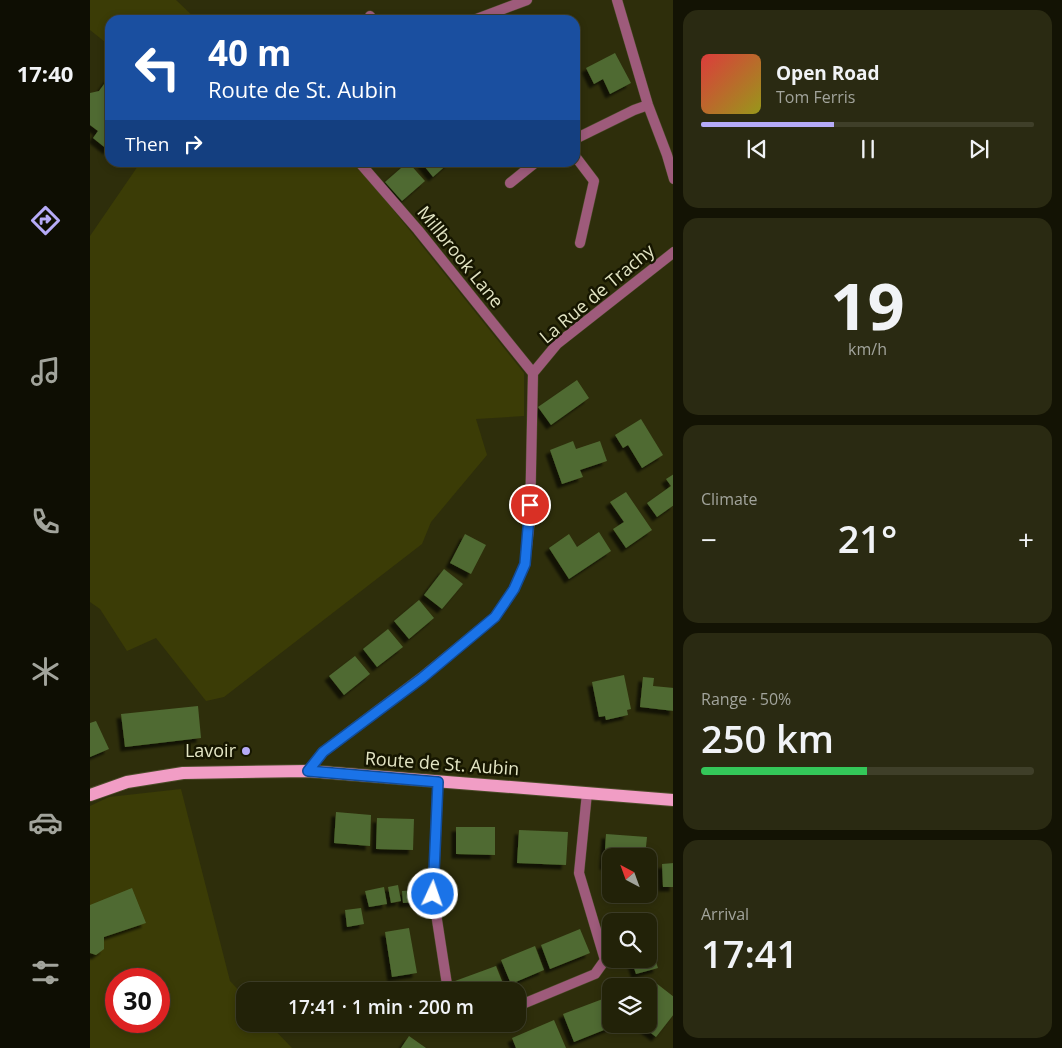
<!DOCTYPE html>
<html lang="en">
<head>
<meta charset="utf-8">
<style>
  :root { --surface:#222208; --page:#2a2a12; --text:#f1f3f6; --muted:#a2a49c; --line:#3f3f29; --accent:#b6abf8 }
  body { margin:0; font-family:"Open Sans",sans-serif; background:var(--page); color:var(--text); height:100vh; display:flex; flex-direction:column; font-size:19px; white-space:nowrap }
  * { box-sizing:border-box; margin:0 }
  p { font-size:16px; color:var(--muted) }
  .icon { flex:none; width:28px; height:28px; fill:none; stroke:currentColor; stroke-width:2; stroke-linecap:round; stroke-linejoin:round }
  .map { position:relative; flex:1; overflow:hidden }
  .drawer { display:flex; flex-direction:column; gap:10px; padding:10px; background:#131304; width:389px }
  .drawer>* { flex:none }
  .top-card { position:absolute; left:15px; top:15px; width:475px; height:152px; border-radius:15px; box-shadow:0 2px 8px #0003,0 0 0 1px var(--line); background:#1a4fa0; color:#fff; overflow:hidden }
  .needle { width:32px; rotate:319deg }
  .buttons { position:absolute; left:512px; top:848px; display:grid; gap:10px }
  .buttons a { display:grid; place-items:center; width:55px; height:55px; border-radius:10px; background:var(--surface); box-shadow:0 2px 8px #0003,0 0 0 1px var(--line); font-size:25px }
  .speed { position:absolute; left:15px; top:968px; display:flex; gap:10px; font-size:25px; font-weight:700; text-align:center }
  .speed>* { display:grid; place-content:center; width:65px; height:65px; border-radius:50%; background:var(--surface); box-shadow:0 2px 8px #0003,0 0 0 1px var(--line); line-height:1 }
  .speed .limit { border:8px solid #d22; background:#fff; color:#111 }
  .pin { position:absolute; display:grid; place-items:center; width:42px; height:42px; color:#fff; margin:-21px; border:2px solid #fff; border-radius:50%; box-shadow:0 1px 5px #0007 }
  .me { position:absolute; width:55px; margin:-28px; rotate:3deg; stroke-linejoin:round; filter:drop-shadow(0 0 4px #0008) }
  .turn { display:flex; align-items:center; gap:18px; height:105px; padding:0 20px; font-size:22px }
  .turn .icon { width:65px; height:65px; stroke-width:2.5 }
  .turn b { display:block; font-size:35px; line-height:42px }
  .then { display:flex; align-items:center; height:48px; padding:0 20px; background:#0003; gap:10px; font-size:19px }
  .big { font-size:38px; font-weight:600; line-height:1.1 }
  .drawer .tile { flex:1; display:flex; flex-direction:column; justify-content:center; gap:8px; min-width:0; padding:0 18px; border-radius:15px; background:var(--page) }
  .drawer .dial { align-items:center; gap:0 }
  .dial b { font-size:65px; line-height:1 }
  .song { display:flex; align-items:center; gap:15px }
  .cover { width:60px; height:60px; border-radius:8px; background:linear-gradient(135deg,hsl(0 70% 55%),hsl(60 70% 35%)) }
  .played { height:5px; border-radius:2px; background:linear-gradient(90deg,var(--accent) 40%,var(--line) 40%) }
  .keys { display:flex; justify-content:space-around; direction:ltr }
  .heat { display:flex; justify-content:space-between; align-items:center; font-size:28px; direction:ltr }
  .charge { height:8px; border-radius:4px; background:linear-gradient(90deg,#34c759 50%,var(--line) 0) }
  .trip { position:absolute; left:146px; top:982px; width:290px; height:50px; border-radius:15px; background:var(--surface); box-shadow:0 2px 8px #0003,0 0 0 1px var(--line); font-weight:600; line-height:50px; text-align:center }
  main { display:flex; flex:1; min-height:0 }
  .tab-bar { display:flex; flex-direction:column; width:90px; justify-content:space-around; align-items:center; background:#0e0e03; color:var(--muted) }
  .tab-bar .icon { width:35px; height:35px }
  .tab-bar .on { color:var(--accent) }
  .tab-bar b { font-size:22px; color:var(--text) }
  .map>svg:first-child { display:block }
  .green { fill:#3b3c06; fill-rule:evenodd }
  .building { fill:#4f6a32; filter:url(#shadow) }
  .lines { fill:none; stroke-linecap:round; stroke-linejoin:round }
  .street-casing { stroke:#4b4b29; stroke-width:11 }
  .primary-casing { stroke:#4b4b29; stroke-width:14 }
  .street { stroke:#9e5b7b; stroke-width:10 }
  .primary { stroke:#f19dc5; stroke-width:12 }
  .route-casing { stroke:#114b97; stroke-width:12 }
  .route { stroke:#1a73e8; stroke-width:9 }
  .poi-dot { fill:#b6abf8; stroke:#161600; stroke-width:2 }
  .labels { text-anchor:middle; stroke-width:5; stroke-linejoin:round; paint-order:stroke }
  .street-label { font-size:18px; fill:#e3e5c4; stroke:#161600 }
  .poi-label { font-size:18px; fill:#e3e5c4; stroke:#161600; text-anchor:end }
</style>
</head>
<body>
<main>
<nav class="tab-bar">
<b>17:40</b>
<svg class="icon on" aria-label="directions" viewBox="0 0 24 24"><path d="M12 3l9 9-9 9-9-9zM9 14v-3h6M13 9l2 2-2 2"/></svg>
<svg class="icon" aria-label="music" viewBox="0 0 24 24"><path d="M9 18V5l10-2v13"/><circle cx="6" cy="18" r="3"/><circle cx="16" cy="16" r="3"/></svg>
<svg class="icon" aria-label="phone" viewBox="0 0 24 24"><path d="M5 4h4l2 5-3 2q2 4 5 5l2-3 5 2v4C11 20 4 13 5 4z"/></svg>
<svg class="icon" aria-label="climate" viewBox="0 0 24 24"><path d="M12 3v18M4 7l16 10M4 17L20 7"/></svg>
<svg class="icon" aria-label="car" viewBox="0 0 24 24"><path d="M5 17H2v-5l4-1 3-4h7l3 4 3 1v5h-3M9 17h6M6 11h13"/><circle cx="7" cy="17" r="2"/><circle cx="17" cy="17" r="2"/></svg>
<svg class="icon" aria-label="filters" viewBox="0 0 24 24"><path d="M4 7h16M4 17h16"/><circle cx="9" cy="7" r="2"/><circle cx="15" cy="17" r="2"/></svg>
</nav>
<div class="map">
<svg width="584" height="1048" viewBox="0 0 584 1048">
  <defs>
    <filter id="shadow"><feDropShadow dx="-4.5" dy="4.5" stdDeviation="1" flood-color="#0009"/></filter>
  </defs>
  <rect width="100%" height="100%" fill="#2e2e0b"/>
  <!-- green -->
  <path class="green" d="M0 0H86L107 20H20V46L0 30Z
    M50 163H261L277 177 434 373V416L386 419 397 455 341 522 332 544 134 697 116 701 66 638 37 651 10 609 0 602V236Z
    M91 789 140 981 155 997V1024H179L202 1048H0V806L19 797ZM26 979H69V1021H26Z"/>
  <!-- building -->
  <path class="building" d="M525 53 541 83 520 94 513 79 504 84 496 68Z
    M20 76V147L18 150 3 138 8 131 0 125V93L9 91Z
    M318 162 335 181 312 201 295 182Z
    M331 162H360L343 177Z
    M487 380 499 398 461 425 448 407Z
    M551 419 573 455 552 468 538 445 533 448 525 435Z
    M483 441 486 449 510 441 517 461 490 470 493 477 472 484 460 450Z
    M584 474V505L567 517 557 503 581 486 576 479Z
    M536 492 562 530 536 548 523 529 534 522 520 502Z
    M509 532 521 551 479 579 459 548 479 534 487 547Z
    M375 534 396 545 381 574 360 563Z
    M354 569 373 584 352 609 334 595Z
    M329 600 344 618 319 639 304 621Z
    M298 629 313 647 287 667 273 649Z
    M265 656 280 674 254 695 239 676Z
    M534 675 541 709 537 710 538 715 516 720 515 716 509 717 502 682Z
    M553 677 564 678 563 686 584 688V711L550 707Z
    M108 706 111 738 35 747 31 714Z
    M6 721 19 749 0 757V723Z
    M246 812 281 815 280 846 244 843Z
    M287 818 324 819 323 850 286 849Z
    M366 827H405V855L366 854Z
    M429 830 478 832 476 865 427 863Z
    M516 834 557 837 555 856H521V865H514Z
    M584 863V887H573L572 864Z
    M308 885 311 901 301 903 298 887Z
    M294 887 297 904 279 907 275 891Z
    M42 888 56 923 14 937V949L6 955 0 953V905Z
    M327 890 328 902 313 903 312 891Z
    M271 908 274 924 257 927 255 910Z
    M319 928 327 973 302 977 295 932Z
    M490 929 500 953 460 969 451 945Z
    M559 941 568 968 546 974 541 959H559Z
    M445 946 454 970 421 984 411 960Z
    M406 966 414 986 401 991H369L365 981Z
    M327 982 328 991H303L302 985Z
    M566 983 584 997V1014L566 1037 549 1024H559V992Z
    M518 997 521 1004V1024H529L484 1042 473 1014Z
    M464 1020 476 1048H426L422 1038Z
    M319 1036 336 1048H311Z"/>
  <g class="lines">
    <!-- street casing -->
    <g class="street-casing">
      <path id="street" d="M527 0 558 105 577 155 584 179
        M280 16 283 20
        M384 20 437 0
        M485 139 544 110 558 105
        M485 156 504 181 490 243
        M269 162 328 230 443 373
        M420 183 446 162
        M218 771 233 752 332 677 405 617 424 589 435 564 440 519 443 373 467 344 584 252
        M348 782 343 894 358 991
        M428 1006 505 974 515 960 489 873 497 793"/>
    </g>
    <!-- primary casing -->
    <g class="primary-casing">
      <path id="primary" d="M0 795 37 782 93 773 218 771 584 800"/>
    </g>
    <!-- street -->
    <use href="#street" class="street"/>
    <!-- primary -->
    <use href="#primary" class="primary"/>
  </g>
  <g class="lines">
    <!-- route casing -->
    <g class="route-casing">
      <path id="route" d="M343 894 348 782 218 771 233 752 332 678 405 617 424 589 435 564 440 505"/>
    </g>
    <!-- route -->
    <use href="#route" class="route"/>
  </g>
  <!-- markers -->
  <circle class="poi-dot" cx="156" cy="751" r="5"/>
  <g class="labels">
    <!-- street labels -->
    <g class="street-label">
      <text transform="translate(370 257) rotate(51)" y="6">Millbrook Lane</text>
      <text transform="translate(507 294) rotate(-40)" y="6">La Rue de Trachy</text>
      <text transform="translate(352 764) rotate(4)" y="6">Route de St. Aubin</text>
    </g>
    <!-- poi labels -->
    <g class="poi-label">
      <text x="146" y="757">Lavoir</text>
    </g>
  </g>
</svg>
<div class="buttons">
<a><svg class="needle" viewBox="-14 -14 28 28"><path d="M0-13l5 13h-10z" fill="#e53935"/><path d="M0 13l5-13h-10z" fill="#a2a49c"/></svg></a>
<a><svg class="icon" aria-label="search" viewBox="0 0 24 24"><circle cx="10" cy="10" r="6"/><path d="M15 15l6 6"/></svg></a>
<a><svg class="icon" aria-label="layers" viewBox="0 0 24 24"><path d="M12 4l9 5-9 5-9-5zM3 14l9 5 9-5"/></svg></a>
</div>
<div class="speed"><div class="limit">30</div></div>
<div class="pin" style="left:440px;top:505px;background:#d93025"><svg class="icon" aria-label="arrive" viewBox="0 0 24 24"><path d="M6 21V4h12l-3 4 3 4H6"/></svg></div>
<svg class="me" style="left:343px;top:894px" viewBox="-20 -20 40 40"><circle r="17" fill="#1a73e8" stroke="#fff" stroke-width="3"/><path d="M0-11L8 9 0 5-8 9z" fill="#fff"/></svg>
<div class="trip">17:41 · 1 min · 200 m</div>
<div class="top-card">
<div class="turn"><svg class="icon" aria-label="left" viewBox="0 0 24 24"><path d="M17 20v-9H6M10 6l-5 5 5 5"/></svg><div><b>40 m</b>Route de St. Aubin</div></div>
<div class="then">Then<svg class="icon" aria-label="right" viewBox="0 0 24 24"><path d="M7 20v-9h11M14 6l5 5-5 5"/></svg></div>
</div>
</div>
<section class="drawer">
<div class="tile">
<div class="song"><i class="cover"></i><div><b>Open Road</b><p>Tom Ferris</p></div></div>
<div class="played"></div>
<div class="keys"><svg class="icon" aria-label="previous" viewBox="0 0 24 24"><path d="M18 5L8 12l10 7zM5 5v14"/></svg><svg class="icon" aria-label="pause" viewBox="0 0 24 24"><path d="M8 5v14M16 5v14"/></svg><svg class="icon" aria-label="next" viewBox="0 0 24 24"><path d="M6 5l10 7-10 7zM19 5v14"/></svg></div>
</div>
<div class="tile dial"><b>19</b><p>km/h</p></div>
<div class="tile"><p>Climate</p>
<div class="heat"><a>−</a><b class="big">21°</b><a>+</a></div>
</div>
<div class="tile"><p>Range · 50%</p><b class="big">250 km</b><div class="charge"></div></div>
<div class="tile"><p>Arrival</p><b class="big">17:41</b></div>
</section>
</main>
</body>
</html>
